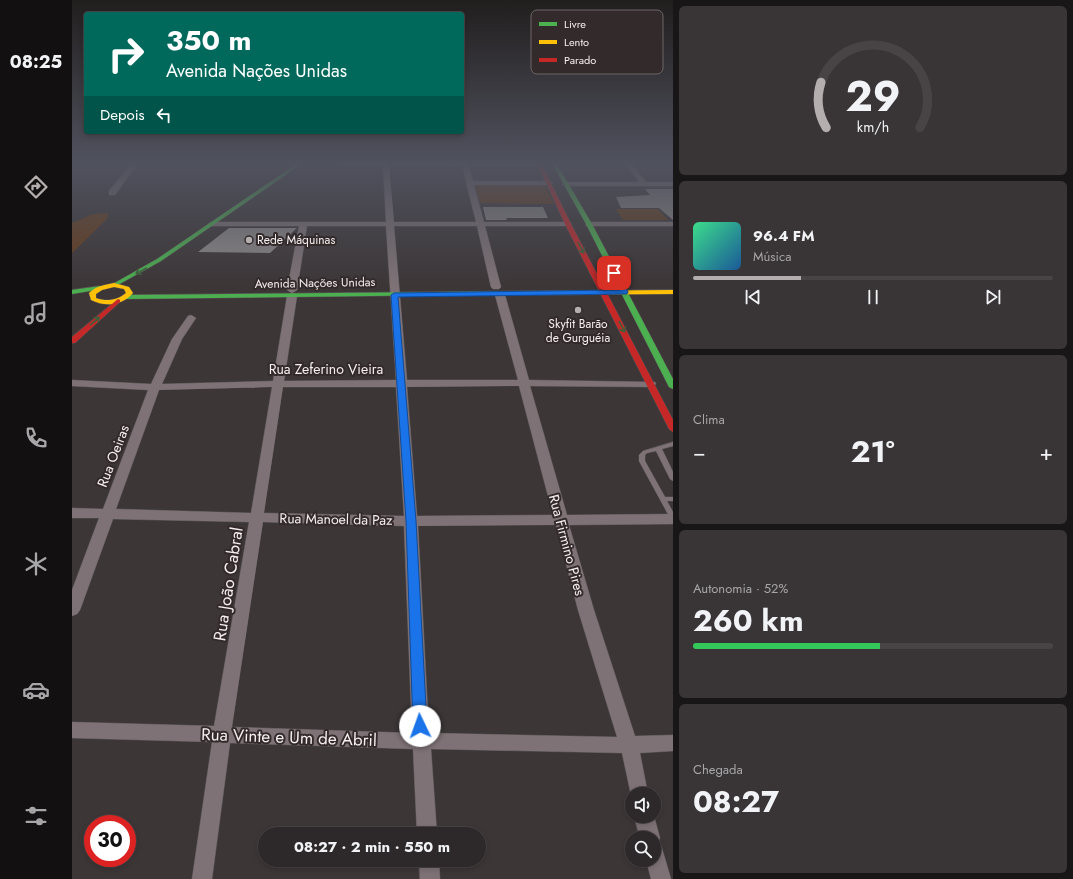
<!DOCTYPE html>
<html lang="pt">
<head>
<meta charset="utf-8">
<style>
  :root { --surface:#2d2829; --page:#393435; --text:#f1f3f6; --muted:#a7a6a8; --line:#484446; --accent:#b4aeaf }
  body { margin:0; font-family:Jost,sans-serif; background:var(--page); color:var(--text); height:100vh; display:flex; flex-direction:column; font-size:15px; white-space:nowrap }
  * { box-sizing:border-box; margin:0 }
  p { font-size:13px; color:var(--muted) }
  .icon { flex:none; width:22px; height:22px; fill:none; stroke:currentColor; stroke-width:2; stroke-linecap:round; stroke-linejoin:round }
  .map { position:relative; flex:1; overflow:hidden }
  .panel { display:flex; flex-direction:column; gap:6px; padding:6px; background:#191617; width:400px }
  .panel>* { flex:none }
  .top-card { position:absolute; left:12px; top:12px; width:380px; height:122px; border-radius:4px; box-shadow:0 2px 6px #0003,0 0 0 1px var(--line); background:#00695c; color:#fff; overflow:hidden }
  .fabs { position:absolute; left:553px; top:787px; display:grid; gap:8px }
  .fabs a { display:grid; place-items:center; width:36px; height:36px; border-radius:50%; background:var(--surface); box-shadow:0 2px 6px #0003,0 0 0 1px var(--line); font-size:20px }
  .speed { position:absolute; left:12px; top:815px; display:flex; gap:8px; font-size:20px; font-weight:700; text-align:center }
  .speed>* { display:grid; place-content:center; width:52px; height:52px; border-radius:50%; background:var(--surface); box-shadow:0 2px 6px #0003,0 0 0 1px var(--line); line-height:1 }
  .speed .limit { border:6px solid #d22; background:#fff; color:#111 }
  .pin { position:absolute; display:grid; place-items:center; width:34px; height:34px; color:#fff; margin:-17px; border-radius:8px; box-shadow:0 2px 6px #0006 }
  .me { position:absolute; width:44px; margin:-22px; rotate:357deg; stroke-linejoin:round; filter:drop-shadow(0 0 3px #0008) }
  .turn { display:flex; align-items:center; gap:14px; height:84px; padding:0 16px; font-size:18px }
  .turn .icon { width:52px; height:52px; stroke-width:2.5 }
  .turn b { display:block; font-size:28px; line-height:34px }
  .then { display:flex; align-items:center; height:38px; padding:0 16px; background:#0003; gap:8px; font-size:15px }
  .big { font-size:30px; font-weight:700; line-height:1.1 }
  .panel .card { flex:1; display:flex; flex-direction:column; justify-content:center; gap:6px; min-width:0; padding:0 14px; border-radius:6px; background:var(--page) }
  .panel .dial { align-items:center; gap:0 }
  .dial svg { height:104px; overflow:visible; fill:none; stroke:var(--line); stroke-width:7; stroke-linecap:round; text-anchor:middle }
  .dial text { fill:var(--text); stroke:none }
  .song { display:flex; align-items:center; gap:12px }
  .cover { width:48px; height:48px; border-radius:6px; background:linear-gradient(135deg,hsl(150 70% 55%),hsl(210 70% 35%)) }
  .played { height:4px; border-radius:2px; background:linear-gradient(90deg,var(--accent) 30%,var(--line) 30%) }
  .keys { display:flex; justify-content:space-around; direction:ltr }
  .heat { display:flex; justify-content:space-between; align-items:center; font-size:22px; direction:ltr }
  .charge { height:6px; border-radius:3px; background:linear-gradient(90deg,#34c759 52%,var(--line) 0) }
  .trip { position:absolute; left:186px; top:827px; width:228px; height:40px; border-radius:20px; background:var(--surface); box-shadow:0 2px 6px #0003,0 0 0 1px var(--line); font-weight:700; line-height:40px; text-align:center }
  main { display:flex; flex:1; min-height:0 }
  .tab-bar { display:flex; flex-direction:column; width:72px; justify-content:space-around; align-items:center; background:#121010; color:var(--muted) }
  .tab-bar .icon { width:28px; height:28px }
  .tab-bar .active { color:var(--accent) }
  .tab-bar b { font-size:18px; color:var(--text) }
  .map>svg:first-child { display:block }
  .green { fill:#653c1b }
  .building { fill:#8a8686 }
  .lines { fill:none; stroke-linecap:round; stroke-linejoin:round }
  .lane-casing { stroke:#595455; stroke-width:1 }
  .street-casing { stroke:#595455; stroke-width:1 }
  .fast-casing { stroke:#595455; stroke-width:1 }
  .slow-casing { stroke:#595455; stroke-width:1 }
  .jam-casing { stroke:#595455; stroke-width:1 }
  .lane { fill:#7e7276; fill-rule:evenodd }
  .street { fill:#7e7276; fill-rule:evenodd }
  .fast { fill:#4caf50; fill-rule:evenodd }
  .slow { fill:#ffc107; fill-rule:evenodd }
  .jam { fill:#c62828; fill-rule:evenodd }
  .oneway { stroke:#3d5f3a }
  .route { fill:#1a73e8; stroke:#114b97 }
  .poi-dot { fill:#b4aeaf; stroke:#332a2b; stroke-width:1.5 }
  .labels { text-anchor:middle; stroke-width:4; stroke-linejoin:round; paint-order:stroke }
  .far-poi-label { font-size:12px; fill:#f5efef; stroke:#332a2b; text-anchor:start }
  .far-street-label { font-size:12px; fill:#f5efef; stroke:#332a2b }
  .street-label { font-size:14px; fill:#f5efef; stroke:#332a2b }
  .near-street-label { font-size:17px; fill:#f5efef; stroke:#332a2b }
  .key { fill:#332a2b; stroke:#6d6566; stroke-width:1 }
  .key-label { font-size:11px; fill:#f5efef }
</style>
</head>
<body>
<main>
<nav class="tab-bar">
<b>08:25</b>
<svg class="icon active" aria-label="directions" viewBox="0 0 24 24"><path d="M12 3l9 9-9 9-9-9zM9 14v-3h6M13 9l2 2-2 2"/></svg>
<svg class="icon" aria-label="music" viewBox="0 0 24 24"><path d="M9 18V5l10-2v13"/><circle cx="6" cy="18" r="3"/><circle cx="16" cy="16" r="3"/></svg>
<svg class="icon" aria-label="phone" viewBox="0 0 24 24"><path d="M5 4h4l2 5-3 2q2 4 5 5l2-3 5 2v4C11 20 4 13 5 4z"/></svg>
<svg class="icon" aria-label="climate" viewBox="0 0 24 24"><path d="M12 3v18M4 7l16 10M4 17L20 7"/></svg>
<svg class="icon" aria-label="car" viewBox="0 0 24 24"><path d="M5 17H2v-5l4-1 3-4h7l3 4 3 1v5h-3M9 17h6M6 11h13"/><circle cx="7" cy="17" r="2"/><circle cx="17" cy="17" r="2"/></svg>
<svg class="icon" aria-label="filters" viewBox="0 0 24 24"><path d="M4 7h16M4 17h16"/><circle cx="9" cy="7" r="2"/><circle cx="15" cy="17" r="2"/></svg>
</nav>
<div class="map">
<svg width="601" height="879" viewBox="0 0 601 879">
  <rect width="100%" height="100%" fill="#3c3637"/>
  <!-- green -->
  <path class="green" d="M403 185 473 186 482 204 408 203Z
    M544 209H586L596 220H551Z
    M36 213 35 219 0 253V223L21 214Z"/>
  <!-- building -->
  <path class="building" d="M573 189H601V220L587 208H549L544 197 578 195Z
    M411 207H471L476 218H434L435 220H414Z
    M157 228H225L198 253 126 252Z"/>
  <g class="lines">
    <!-- lane casing -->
    <g class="lane-casing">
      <path id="lane" d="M601 442V446L590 449 601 472V481L598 479 584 451 575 453 573 455V461L593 497H601V501H595L601 512V520H599L598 518 567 461V455L571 451Z"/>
    </g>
    <!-- street casing -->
    <g class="street-casing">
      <path id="street" d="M60 163H66L43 195H37V191Z
        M267 163 470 164 467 166H397L401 181H477L481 183 477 185H402L412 222H496L500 224 496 226H413L429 287 427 289H421L419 287 405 226H322L335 380H446L423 295 428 292 433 295 457 380 583 382 584 384 579 387 458 386 495 515 601 514V524L497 525 522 610 563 736 601 735V751L568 753 576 794H560V800L550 753 359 749 365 834H345L341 749 158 743 140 879H120L140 742 0 738V722L142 726 177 522 41 519 8 610 5 614 0 616V590L27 518H0V508L31 509 76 390 0 386V380L79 384 100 339 116 316 119 315 124 318 110 339 90 384 201 381 215 296 220 293 225 296 212 381 324 380 314 226H235L225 290 220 293 215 290 227 226H140L136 224 140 222H314L311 165H270ZM317 165 390 166 404 222H322ZM447 386 481 515 345 516 335 387ZM200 387 179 513 44 509 87 390ZM211 387H324L332 516 192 513ZM191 522 332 526 340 733 160 727ZM484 525 506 610 545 737 357 733 346 526Z
        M553 163H559L574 182H601V186H494L490 184 494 182H567Z
        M514 222H601V226H514Z
        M562 816H582L588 838 586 843 589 845 599 879H579L574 860H582V838H568Z
        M347 860H367L368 879H348Z"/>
    </g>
    <!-- fast casing -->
    <g class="fast-casing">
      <path id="fast" d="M226 163H231L89 261 44 286 42 287 39 285 85 259Z
        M480 163H484L520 224 601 379V389L597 387 514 224Z
        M28 286 30 287V289L0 294V290Z
        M467 291 470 293 469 294 54 299 51 297 54 295Z"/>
    </g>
    <!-- slow casing -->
    <g class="slow-casing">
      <path id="slow" d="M42 283 57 287 61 293C50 306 33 307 19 300L17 293C24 286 32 285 42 283ZM42 287 52 289 54 293C46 300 35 302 24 298V294L30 290Z
        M601 290V294L467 295 464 293 467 291Z"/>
    </g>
    <!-- jam casing -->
    <g class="jam-casing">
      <path id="jam" d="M465 163H469L499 224 601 420V432L597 429 493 224Z
        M46 299 48 300V302L3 343H0V337Z"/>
    </g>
    <!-- lane -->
    <use href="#lane" class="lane"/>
    <!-- street -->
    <use href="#street" class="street"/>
    <!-- fast -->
    <use href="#fast" class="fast"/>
    <!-- slow -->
    <use href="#slow" class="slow"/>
    <!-- jam -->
    <use href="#jam" class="jam"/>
  </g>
  <!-- one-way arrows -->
  <defs><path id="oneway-shaft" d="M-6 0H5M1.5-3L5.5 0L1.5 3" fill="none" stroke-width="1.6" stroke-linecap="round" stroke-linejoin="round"/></defs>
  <g class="oneway">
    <use href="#oneway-shaft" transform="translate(509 248) rotate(63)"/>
    <use href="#oneway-shaft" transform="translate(69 271) rotate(151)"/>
    <use href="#oneway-shaft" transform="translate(23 321) rotate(-41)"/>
    <use href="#oneway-shaft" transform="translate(550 327) rotate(63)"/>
  </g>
  <!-- sky -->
  <linearGradient id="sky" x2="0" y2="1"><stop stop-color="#211e1e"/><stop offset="0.57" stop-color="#50525e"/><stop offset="1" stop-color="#50525e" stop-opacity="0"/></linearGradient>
  <rect width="601" height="286" fill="url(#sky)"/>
  <!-- route -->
  <path class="route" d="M542 271 545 273 556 292 555 294 326 297 344 521 355 726 353 730 348 731 343 730 341 726 334 521 319 295 322 293 548 290 539 273Z"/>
  <!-- markers -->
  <g class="poi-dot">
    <circle cx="177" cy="240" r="4"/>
    <circle cx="506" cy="310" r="4"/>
  </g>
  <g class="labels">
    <!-- far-poi labels -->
    <g class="far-poi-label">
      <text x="185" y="244">Rede Máquinas</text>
      <text x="506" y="328" text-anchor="middle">Skyfit Barão<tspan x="506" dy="14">de Gurguéia</tspan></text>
    </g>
    <!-- far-street labels -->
    <g class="far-street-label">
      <text transform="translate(243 283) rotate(-1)" y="4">Avenida Nações Unidas</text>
    </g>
    <!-- street labels -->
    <g class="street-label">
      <text x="254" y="374">Rua Zeferino Vieira</text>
      <text transform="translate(41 456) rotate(-69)" y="5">Rua Oeiras</text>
      <text transform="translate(264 519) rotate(1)" y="5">Rua Manoel da Paz</text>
      <text transform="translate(495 545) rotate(75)" y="5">Rua Firmino Pires</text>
    </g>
    <!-- near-street labels -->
    <g class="near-street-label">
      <text transform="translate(156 584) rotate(-81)" y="6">Rua João Cabral</text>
      <text transform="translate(217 737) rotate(2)" y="6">Rua Vinte e Um de Abril</text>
    </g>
  </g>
  <!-- legend -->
  <rect x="459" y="10" width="132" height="64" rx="6" class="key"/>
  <rect x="467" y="22" width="18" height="4" fill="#4caf50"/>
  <rect x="467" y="40" width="18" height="4" fill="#ffc107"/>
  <rect x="467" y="58" width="18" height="4" fill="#c62828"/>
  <g class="key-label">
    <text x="492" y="28">Livre</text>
    <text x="492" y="46">Lento</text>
    <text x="492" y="64">Parado</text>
  </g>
</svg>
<div class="fabs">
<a><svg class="icon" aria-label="sound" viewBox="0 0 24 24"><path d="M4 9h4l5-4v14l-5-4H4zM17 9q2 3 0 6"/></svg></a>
<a><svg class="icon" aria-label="search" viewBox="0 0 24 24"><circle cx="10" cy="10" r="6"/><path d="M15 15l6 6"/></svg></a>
</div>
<div class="speed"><div class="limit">30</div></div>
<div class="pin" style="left:542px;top:273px;background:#d93025"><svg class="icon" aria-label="arrive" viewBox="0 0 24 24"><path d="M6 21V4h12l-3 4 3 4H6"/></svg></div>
<svg class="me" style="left:348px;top:726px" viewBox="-20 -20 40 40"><circle r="19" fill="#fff"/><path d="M0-13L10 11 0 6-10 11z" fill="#1a73e8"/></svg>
<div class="trip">08:27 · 2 min · 550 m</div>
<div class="top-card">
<div class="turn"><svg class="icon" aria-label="right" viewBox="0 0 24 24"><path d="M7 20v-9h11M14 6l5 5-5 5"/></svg><div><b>350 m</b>Avenida Nações Unidas</div></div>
<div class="then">Depois<svg class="icon" aria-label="left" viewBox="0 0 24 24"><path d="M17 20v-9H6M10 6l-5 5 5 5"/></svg></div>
</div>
</div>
<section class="panel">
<div class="card dial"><svg viewBox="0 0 100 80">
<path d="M14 69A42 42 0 1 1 86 69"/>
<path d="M14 69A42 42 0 0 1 10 34" stroke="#b4aeaf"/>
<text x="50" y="56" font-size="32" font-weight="700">29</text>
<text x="50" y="72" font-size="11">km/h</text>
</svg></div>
<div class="card">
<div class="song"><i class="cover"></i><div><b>96.4 FM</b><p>Música</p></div></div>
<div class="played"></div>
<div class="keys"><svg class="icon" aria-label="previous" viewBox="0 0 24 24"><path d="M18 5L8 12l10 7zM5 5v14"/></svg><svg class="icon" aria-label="pause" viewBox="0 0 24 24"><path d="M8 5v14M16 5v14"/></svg><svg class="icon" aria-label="next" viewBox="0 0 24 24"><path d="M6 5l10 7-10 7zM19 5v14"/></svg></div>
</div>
<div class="card"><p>Clima</p>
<div class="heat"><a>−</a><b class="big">21°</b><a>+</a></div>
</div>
<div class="card"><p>Autonomia · 52%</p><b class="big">260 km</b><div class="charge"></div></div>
<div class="card"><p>Chegada</p><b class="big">08:27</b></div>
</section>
</main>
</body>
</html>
